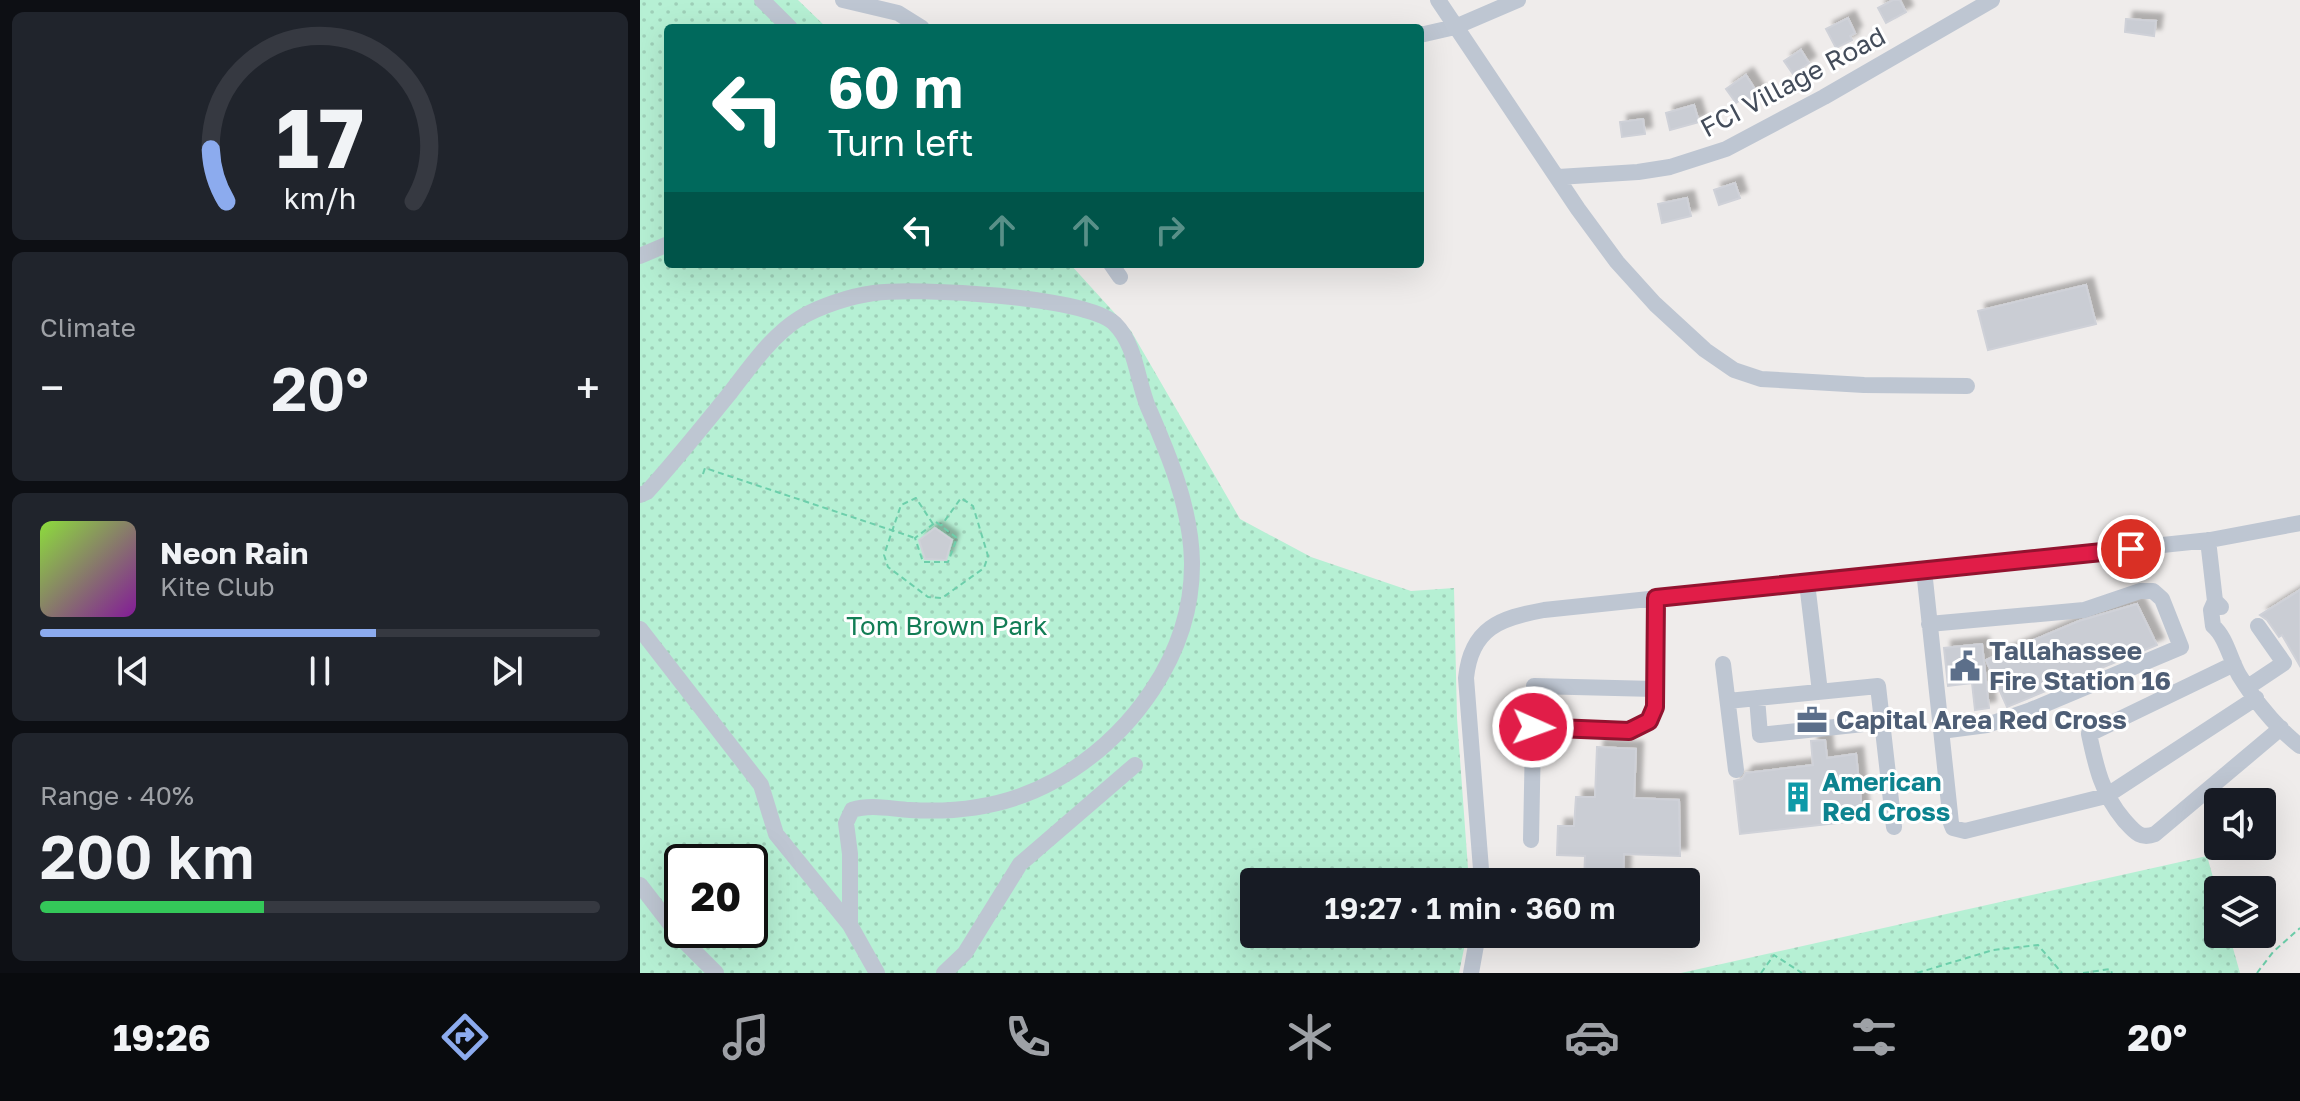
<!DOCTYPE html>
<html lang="en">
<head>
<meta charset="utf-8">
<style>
  :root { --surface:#171b24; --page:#20242c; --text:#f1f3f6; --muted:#9ea1a6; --line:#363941; --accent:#8cabee }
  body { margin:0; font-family:"Golos Text",sans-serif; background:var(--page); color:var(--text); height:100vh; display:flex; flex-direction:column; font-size:30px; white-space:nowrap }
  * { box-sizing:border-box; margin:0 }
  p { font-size:26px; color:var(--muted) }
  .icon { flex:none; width:44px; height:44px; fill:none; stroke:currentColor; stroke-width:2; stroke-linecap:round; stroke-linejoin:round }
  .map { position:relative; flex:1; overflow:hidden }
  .side { display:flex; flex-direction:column; gap:12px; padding:12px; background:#0d0f14; width:640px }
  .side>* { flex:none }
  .guide { position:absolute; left:24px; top:24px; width:760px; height:244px; border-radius:8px; box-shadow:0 8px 32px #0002; background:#00695c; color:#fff; overflow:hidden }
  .buttons { position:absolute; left:1564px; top:788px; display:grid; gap:16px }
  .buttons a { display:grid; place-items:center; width:72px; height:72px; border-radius:8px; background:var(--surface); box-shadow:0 8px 32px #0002; font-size:40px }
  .speed { position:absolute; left:24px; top:844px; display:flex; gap:16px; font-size:40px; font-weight:700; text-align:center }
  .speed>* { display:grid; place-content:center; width:104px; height:104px; border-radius:50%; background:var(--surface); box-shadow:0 8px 32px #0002; line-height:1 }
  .speed .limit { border:4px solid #111; border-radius:12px; background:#fff; color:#111 }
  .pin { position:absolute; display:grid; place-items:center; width:68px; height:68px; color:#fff; margin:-34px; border:4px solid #fff; border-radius:50%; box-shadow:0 2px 8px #0007 }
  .me { position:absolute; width:88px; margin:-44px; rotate:92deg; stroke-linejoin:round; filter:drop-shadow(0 0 6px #0008) }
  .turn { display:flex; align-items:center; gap:28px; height:168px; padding:0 32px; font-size:36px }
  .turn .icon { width:104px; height:104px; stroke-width:2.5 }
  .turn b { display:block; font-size:56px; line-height:68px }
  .lanes { display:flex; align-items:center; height:76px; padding:0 32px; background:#0003; justify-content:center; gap:40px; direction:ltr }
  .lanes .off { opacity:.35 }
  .big { font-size:60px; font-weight:600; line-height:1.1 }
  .side .card { flex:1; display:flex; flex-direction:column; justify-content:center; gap:12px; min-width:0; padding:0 28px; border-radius:12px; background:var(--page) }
  .side .dial { align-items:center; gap:0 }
  .dial svg { height:208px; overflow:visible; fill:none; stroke:var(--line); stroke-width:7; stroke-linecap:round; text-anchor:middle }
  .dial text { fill:var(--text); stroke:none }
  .song { display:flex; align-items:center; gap:24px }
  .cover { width:96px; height:96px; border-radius:12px; background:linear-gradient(135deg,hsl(90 70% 55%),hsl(290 70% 35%)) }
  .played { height:8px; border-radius:4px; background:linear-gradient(90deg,var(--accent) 60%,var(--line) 60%) }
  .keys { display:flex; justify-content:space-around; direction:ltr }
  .heat { display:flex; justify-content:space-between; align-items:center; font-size:44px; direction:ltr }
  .charge { height:12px; border-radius:6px; background:linear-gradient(90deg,#34c759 40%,var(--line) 0) }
  .trip { position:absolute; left:600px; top:868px; width:460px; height:80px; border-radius:8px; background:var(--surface); box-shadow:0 8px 32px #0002; font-weight:600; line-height:80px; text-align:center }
  .tabs { display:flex; height:128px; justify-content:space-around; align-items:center; background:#090b0e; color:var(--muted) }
  .tabs .icon { width:56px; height:56px }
  .tabs .selected { color:var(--accent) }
  .tabs b { font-size:36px; color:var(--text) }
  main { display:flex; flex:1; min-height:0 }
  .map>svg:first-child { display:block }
  .park { fill:url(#park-dots); fill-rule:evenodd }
  .building { fill:#cacdd4; stroke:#cfd1d8; stroke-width:2; filter:url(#shadow) }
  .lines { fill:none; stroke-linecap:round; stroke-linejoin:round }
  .path { stroke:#6dcfab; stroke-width:2; stroke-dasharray:6 4; stroke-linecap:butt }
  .minor { stroke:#bec6d2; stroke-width:16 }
  .route-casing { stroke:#92132f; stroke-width:20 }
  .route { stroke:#e11d48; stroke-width:14 }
  .labels { text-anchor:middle; stroke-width:6; stroke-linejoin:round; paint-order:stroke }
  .street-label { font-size:26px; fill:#434c5a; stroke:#fff }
  .park-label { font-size:26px; fill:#127d55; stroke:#fff }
  .service-label { font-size:26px; font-weight:bold; fill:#4e5e75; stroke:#fff; text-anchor:start }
  .culture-label { font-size:26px; font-weight:bold; fill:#0d838f; stroke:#fff; text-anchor:start }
</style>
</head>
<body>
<main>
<section class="side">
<div class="card dial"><svg viewBox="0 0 100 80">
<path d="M14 69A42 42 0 1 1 86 69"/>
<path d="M14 69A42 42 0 0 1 8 49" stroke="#8cabee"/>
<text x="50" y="56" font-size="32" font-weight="700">17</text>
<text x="50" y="72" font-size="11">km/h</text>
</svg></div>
<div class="card"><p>Climate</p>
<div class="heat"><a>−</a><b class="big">20°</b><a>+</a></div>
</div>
<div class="card">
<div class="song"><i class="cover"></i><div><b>Neon Rain</b><p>Kite Club</p></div></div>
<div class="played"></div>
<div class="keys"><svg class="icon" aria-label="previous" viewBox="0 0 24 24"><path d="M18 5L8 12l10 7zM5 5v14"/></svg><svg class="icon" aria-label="pause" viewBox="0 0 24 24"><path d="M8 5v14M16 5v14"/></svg><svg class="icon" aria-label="next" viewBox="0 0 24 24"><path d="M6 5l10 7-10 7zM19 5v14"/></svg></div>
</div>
<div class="card"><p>Range · 40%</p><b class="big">200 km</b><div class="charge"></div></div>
</section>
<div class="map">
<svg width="1660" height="973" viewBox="0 0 1660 973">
  <defs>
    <pattern id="park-dots" width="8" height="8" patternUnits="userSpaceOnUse" patternTransform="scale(2)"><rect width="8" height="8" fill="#b6f0d4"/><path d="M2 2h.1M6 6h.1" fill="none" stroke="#9ecfb8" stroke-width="1.8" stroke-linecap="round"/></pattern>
    <filter id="shadow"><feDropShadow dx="7" dy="-7" stdDeviation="2" flood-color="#0004"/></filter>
  </defs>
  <rect width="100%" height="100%" fill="#efeceb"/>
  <!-- park -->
  <path class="park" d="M0 0H158L187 28H28V264H430L491 331 600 519 671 557 771 591 814 588 817 718 829 882H614V934H827L819 973H0ZM42 862H110V930H42Z
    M1567 856 1578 895V934H1589L1600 973H1041Z"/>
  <!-- building -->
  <path class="building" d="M1253 0H1260L1266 12 1246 23 1238 8Z
    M1208 18 1215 33 1210 36 1212 40 1196 48 1186 29Z
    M1486 19 1516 21 1514 36 1485 32Z
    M1161 50 1169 63 1153 74 1144 61Z
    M1106 75 1118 94 1105 103 1102 99 1096 103 1086 89Z
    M1054 105 1059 122 1030 130 1026 113Z
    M1003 119 1005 134 982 137 980 122Z
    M1095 183 1100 198 1079 205 1074 190Z
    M1047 198 1051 216 1022 223 1018 204Z
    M1446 285 1456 324 1348 350 1338 311Z
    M295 528 312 540 306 560 285 559 279 540Z
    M1660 590V666L1642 635 1639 637 1627 620 1620 615Z
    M1497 604 1517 645 1367 707 1346 660 1439 621Z
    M1342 644 1349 708 1335 710 1332 683 1308 686 1304 648Z
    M1185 740 1187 758 1216 754 1223 820 1100 834 1094 781 1102 779 1106 773 1173 765 1171 741Z
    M957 747 996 749 994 798 1039 800 1040 856 984 854 983 882H944L945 856 917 855 918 826H934L936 797H955Z"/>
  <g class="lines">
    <!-- path -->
    <path class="path" d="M63 474 65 468 275 538
      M296 522 317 538 308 562H283L275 538Z
      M293 524 276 498 261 505 244 555 248 567 288 597 302 598 344 568 348 556 333 506 321 498 301 526
      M1121 973 1134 955 1162 973
      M1277 973 1353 950 1398 945 1422 973
      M1443 973 1470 969 1472 973
      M1617 973 1633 952 1660 928"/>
    <!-- minor -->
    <path class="minor" d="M122 0 150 28
      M203 0 258 13 282 28
      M798 0 938 209 977 262 1015 304 1065 350 1094 370 1121 379 1224 385 1327 386
      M780 35 815 27 878 0
      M918 177 998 172 1030 167 1086 149 1184 97 1352 0
      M0 256 28 244
      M471 264 480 277
      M0 495 7 492C36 460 63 426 90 393 110 367 132 335 160 318 180 306 211 296 234 293 275 287 447 296 475 324 496 345 497 380 508 407 529 455 551 508 552 562 553 654 492 737 414 781 369 806 321 813 270 810 251 809 231 804 212 810L206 823 210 854V925
      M1568 540 1575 601 1581 607
      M1284 570 1311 823 1313 828 1325 831 1466 796 1616 698
      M1167 583 1180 692
      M1575 601 1571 610 1573 626C1586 637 1590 659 1599 675 1615 701 1636 727 1660 746
      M1289 624 1444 610 1500 591H1513L1522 599 1541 647 1391 710 1347 725 1301 731
      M0 629 121 785 136 834 210 925 237 973
      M1083 664 1096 770
      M1594 664 1449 734C1456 767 1462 794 1484 820 1494 831 1500 840 1515 834L1641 728
      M1608 687 1644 663 1618 626
      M1117 698 1120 735 1242 722
      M1088 701 1238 686 1254 827
      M893 727 989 731 1009 721 1015 707 1016 598
      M891 840 894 686 1015 689
      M842 882 826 678C831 628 860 618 904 610L1570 540 1660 523
      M0 885 41 938 76 973
      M838 935 944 940 964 934
      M304 973 325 953 380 864 495 765
      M831 973 838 934"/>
  </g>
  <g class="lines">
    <!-- route casing -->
    <g class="route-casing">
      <path id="route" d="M893 727 989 731 1009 721 1015 707 1016 598 1491 549"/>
    </g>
    <!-- route -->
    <use href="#route" class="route"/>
  </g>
  <!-- icons -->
  <defs>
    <g id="civic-bare" transform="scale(2.4)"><path d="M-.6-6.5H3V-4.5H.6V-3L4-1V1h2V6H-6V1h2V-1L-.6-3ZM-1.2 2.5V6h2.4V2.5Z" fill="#5c6f8a" stroke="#fff" stroke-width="2.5" paint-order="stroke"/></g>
    <g id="office-bare" transform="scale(2.4)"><path d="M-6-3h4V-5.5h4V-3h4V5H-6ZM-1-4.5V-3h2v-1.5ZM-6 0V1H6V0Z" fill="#5c6f8a" stroke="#fff" stroke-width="2.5" paint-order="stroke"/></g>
    <g id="building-bare" transform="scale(2.4)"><path d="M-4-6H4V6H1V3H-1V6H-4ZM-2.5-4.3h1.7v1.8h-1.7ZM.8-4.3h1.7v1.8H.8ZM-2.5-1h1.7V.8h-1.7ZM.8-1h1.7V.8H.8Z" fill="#0f9aa8" stroke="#fff" stroke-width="2.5" paint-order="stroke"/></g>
  </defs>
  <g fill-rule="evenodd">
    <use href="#civic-bare" x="1325" y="666"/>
    <use href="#office-bare" x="1172" y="720"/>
    <use href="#building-bare" x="1158" y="797"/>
  </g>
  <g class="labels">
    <!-- street labels -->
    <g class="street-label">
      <text transform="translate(1153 82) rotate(-28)" y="9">FCI Village Road</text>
    </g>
    <!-- park labels -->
    <g class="park-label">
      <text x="307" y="635">Tom Brown Park</text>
    </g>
    <!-- service labels -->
    <g class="service-label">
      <text x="1349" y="660">Tallahassee<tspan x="1349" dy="30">Fire Station 16</tspan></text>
      <text x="1196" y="729">Capital Area Red Cross</text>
    </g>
    <!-- culture labels -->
    <g class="culture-label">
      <text x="1182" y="791">American<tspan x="1182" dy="30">Red Cross</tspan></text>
    </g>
  </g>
</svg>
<div class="buttons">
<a><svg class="icon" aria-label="sound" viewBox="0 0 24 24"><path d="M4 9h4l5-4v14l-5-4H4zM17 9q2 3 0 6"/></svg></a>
<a><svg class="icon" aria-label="layers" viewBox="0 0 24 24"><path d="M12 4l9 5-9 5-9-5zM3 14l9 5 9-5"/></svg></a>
</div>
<div class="speed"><div class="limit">20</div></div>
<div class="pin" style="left:1491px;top:549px;background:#d93025"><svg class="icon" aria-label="arrive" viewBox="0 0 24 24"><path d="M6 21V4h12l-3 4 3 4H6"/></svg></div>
<svg class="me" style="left:893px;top:727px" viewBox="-20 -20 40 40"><circle r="17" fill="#e11d48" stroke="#fff" stroke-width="3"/><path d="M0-11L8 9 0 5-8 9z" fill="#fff"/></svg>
<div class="trip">19:27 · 1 min · 360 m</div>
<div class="guide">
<div class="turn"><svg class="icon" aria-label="left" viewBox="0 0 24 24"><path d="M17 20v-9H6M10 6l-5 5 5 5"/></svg><div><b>60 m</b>Turn left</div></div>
<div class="lanes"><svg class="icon" aria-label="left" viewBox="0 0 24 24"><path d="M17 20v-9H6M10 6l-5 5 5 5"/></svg><svg class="icon off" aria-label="ahead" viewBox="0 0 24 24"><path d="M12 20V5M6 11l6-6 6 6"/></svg><svg class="icon off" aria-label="ahead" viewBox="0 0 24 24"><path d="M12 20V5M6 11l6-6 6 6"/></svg><svg class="icon off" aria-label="right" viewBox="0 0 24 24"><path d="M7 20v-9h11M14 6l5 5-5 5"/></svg></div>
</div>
</div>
</main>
<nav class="tabs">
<b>19:26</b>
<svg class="icon selected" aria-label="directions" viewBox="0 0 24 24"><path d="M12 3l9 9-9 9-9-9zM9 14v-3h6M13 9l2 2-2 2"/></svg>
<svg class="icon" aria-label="music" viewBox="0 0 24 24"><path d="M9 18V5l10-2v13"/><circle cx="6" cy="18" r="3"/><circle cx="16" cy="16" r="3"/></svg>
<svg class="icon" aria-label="phone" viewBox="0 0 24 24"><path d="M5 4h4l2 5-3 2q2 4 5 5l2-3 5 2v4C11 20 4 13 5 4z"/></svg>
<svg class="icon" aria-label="climate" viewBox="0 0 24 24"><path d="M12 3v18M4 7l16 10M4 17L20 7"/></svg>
<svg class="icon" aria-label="car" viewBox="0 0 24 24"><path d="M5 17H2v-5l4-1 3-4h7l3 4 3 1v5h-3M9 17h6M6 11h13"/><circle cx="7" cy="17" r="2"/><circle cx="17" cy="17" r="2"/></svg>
<svg class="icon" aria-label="filters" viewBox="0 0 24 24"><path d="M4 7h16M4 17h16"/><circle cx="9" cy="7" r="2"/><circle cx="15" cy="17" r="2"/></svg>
<b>20°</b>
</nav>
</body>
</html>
